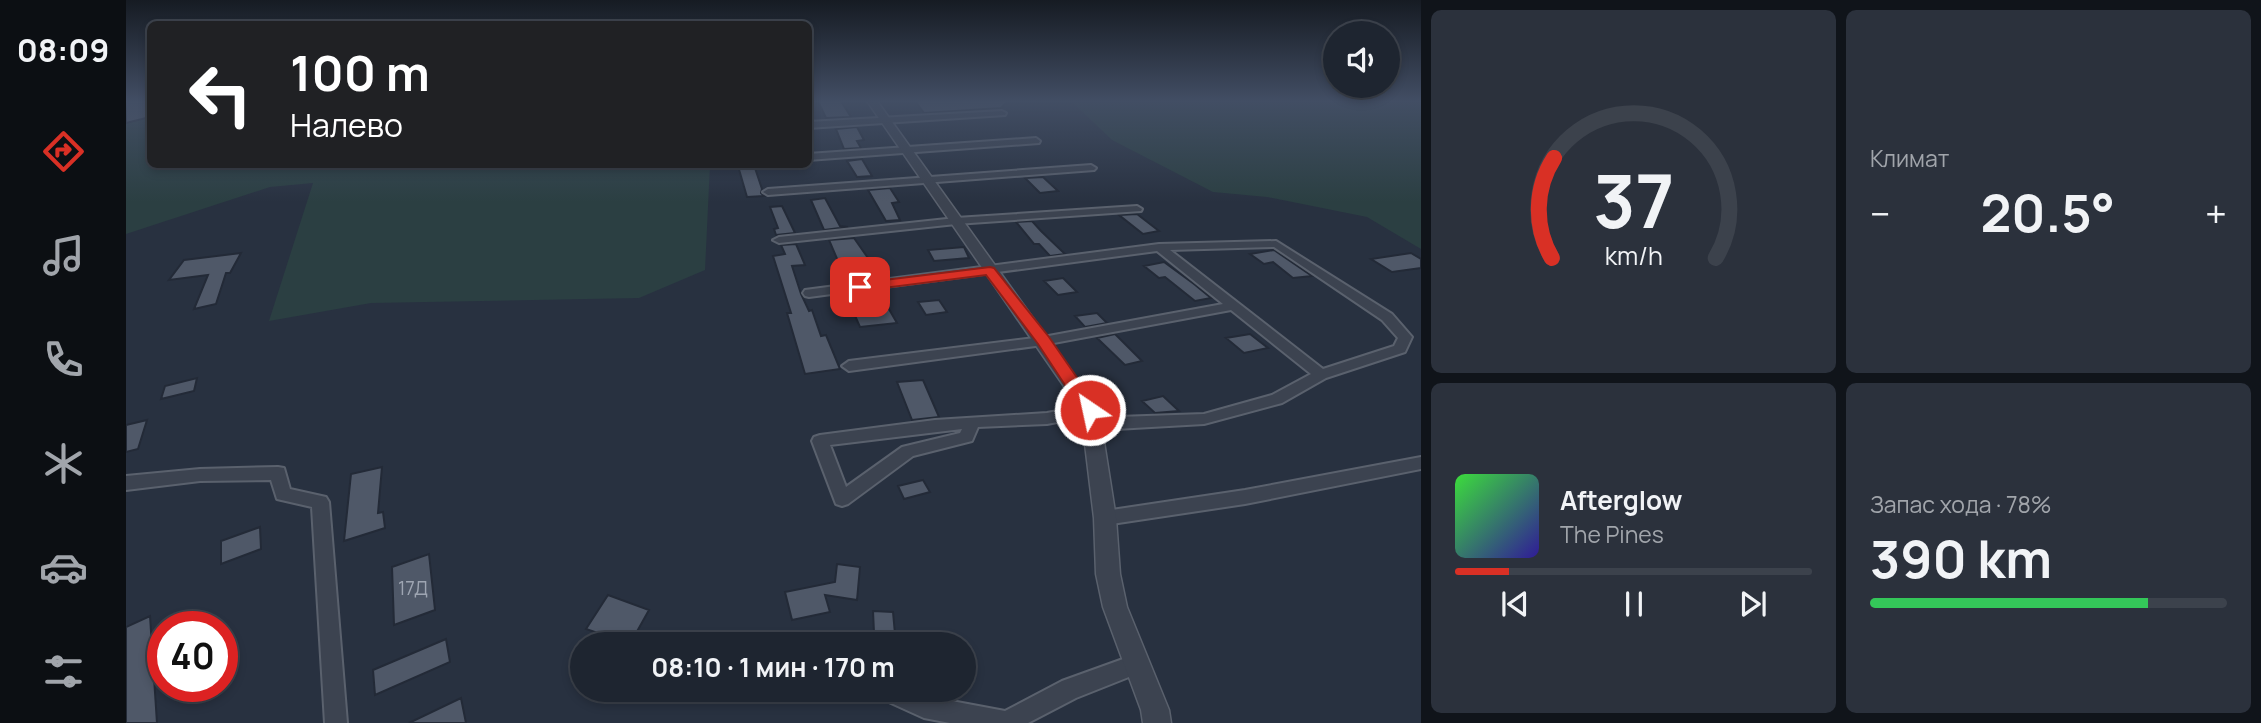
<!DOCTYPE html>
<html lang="ru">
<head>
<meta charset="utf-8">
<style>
  :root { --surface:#1e2530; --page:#2b313c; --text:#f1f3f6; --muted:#a1a5ab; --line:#3c424c; --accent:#d93025 }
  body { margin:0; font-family:Manrope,sans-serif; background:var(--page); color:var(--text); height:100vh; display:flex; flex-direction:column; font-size:26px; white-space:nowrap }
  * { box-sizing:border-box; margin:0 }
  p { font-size:23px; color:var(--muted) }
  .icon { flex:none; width:38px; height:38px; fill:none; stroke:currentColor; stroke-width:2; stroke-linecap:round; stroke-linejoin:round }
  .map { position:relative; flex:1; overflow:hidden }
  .details { display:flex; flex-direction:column; gap:10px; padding:10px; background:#10141a; width:840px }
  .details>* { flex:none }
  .banner { position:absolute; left:21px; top:21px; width:665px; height:147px; border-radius:10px; box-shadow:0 4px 10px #0003,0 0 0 2px var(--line); background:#202124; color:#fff; overflow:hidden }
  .tools { position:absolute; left:1197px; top:21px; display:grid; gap:14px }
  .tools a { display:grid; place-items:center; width:77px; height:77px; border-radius:50%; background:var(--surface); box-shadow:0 4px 10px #0003,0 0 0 2px var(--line); font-size:35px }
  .speed { position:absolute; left:21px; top:611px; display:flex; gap:14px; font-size:35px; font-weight:700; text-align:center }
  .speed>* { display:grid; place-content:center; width:91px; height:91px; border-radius:50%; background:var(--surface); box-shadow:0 4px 10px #0003,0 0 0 2px var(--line); line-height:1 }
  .speed .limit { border:10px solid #d22; background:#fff; color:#111 }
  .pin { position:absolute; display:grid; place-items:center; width:60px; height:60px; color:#fff; margin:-30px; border-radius:14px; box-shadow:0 4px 10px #0006 }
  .me { position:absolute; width:77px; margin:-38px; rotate:326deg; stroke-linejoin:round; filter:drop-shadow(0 0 5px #0008) }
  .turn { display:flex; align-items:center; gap:24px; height:147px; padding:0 28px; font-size:32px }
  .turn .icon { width:91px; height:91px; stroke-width:2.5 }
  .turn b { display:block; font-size:49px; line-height:60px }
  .big { font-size:52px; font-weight:700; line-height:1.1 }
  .details .card { flex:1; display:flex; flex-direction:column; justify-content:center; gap:10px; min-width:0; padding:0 24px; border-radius:10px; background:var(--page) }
  .details .dial { align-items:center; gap:0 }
  .dial svg { height:182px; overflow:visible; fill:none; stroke:var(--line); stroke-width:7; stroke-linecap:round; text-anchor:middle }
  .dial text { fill:var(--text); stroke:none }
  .song { display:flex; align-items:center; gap:21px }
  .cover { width:84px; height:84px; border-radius:10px; background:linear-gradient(135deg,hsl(120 70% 55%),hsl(250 70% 35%)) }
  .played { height:7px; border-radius:4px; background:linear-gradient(90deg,var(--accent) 15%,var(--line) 15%) }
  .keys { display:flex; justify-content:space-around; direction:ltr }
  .heat { display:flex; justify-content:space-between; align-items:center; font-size:38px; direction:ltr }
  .charge { height:10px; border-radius:5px; background:linear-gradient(90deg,#34c759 78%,var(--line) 0) }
  .details .tiles { flex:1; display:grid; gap:10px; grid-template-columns:repeat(2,1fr) }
  .trip { position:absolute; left:444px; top:632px; width:406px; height:70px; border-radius:35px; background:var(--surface); box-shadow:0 4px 10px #0003,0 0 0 2px var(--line); font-weight:700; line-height:70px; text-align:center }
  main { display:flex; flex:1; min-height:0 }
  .tabs { display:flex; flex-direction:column; width:126px; justify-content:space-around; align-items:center; background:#0c0f13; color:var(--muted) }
  .tabs .icon { width:49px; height:49px }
  .tabs .on { color:var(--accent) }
  .tabs b { font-size:32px; color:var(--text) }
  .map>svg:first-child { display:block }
  .green { fill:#2b3f42 }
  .building { fill:#4f5868; stroke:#232a37; stroke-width:2 }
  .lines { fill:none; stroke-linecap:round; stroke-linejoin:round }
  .minor-casing { stroke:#5a616d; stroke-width:4 }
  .tertiary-casing { stroke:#5a616d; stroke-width:3 }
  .minor { fill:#3c4350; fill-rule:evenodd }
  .tertiary { fill:#3c4350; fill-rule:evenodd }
  .route { fill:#d93025; stroke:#8d1f18; stroke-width:2 }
  .labels { text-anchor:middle; stroke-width:7; stroke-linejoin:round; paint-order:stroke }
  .near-number-label { font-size:19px; fill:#9ea5b2 }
</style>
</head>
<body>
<main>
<nav class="tabs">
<b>08:09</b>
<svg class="icon on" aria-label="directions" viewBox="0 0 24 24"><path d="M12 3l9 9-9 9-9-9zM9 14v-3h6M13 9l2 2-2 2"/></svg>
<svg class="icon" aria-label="music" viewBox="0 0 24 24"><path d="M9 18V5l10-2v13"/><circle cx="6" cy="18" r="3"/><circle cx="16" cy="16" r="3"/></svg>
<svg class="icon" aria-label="phone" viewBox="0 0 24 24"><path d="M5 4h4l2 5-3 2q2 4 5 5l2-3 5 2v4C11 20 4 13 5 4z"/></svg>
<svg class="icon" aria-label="climate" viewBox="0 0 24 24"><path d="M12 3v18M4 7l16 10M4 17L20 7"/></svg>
<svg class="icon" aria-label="car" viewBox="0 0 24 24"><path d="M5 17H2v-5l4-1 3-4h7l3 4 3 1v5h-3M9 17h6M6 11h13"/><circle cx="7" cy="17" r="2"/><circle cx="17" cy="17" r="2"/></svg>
<svg class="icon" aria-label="filters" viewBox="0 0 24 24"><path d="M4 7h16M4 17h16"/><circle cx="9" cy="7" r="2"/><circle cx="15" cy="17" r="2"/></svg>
</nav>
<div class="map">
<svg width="1295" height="723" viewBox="0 0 1295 723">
  <rect width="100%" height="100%" fill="#283140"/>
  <!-- green -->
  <path class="green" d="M945 101H1295V249L1241 217 1141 197 1087 192 986 140Z
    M24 117V164L584 165 579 270 513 298 245 303 143 321 187 183 144 187 0 234V123Z"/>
  <!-- building -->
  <path class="building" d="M0 101H24V117L0 123Z
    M692 101H715L725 117 700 118Z
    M789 101H882L875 108 798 113Z
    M731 127 738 140 731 141 735 148 718 149 710 129Z
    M736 159 746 176 731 177 721 161Z
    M628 165 636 189 635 193 638 196 621 197 612 166Z
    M917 177 932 191 914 193 899 178Z
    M764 188 773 202 766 203 774 220 760 221 742 190Z
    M699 198 714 226 722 227 698 230 685 200Z
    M656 206 669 233 650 235 648 229 652 228 644 207Z
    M1011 214 1033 231 1017 234 993 215Z
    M906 221 915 231 939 254 924 256 913 244H908L890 222Z
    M728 238 742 258 734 259 746 279 721 282 703 240Z
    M670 244 679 265 666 266 675 294 683 311 686 310 695 336 700 335 714 369 679 374 661 313H665L647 256 659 254 655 245Z
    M838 247 843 258 808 261 802 250Z
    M1148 250 1186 276 1167 278 1147 262 1138 264 1124 254Z
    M115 253 104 273H100L90 304 68 309 82 275 43 280 58 260Z
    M1285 253 1295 259V268L1266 272 1245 259Z
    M1038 262 1068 284 1085 298 1069 301 1039 277 1033 278 1018 266Z
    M937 278 951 292 932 295 918 281Z
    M752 290 771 323 734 327 726 309 735 308 728 294Z
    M813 300 821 312 800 315 792 302Z
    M971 313 981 323 959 327 949 316Z
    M989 334 1016 361 999 365 971 338Z
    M1124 334 1142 348 1118 353 1100 338Z
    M71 378 68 391 35 399 39 386Z
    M797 380 813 417 786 420 771 382Z
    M1037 396 1053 411 1029 413 1016 401Z
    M21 420 12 449 0 452V425Z
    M256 467 252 513 257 512 259 528 218 541 225 474Z
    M797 480 804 492 778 499 772 486Z
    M134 527 135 549 95 564V541Z
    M303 554 309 610 268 625 266 567Z
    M711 564 734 567 731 600 699 595 704 612 666 620 659 592 709 582Z
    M482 595 523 610 504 644 460 629Z
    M747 611 767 612 769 634 748 633Z
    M24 616 31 723H0V627Z
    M320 639 324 662 249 695 247 670Z
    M335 698 340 723H283Z"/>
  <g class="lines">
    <!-- minor casing -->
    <g class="minor-casing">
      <path id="minor" d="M876 111 880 113 879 115 682 128V122Z
        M910 138 914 141 913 143 682 160V154Z
        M965 165 970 168 968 170 642 195 637 192 642 189Z
        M1011 206 1016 209 1015 211 830 224 653 243 647 240 653 237 830 218Z
        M1150 241 1266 314 1286 337 1279 352 1200 378 1156 403 1078 424 990 429 963 416 921 424 852 427 846 441 787 456 722 504 716 506 710 504 686 441 688 437 694 435 809 420 921 413 964 405 992 417 1078 414 1146 395 1185 374 1105 310 917 345 723 371 716 366 723 361 917 337 1097 304 1031 251 683 297 679 296 677 293 679 290 1033 244ZM1148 247 1256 320 1272 338 1268 346 1197 369 1044 250ZM836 429 834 433 776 447 720 487 704 445Z
        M1295 457V469L1119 504 979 525 973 523 970 518 973 513 979 511 1119 490Z
        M152 467 158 468 164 489 200 497 203 502 221 723H199L186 507 151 499 145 480 74 481 0 490V476L74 469Z
        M1011 654 1018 657 1021 664 1018 671 950 698 902 723H824L798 718 754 698 751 690H785L799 696 879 711 936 681Z"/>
    </g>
    <!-- tertiary casing -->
    <g class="tertiary-casing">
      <path id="tertiary" d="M741 101H751L973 410 990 518 994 574 1001 607 1043 710 1045 723H1017L1015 710 977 607 970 574 968 518 955 411Z"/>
    </g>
    <!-- minor -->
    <use href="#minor" class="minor"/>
    <!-- tertiary -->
    <use href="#tertiary" class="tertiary"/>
  </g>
  <!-- sky -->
  <linearGradient id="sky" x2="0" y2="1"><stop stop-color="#161b23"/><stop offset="0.5" stop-color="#424e64"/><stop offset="1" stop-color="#424e64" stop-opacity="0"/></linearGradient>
  <rect width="1295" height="202" fill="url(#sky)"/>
  <!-- route -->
  <path class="route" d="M864 267 868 268 923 337 970 405 973 410 970 414H958L912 344 860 275 734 291 727 287 734 283Z"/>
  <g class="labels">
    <!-- near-number labels -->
    <g class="near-number-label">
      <text x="287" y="595">17Д</text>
    </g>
  </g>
</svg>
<div class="tools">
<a><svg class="icon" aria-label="sound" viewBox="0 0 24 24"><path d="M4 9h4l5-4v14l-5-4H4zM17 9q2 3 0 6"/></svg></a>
</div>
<div class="speed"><div class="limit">40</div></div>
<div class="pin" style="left:734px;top:287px;background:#d93025"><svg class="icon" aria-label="arrive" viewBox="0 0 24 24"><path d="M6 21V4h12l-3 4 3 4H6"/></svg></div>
<svg class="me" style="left:964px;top:410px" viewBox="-20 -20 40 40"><circle r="17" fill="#d93025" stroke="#fff" stroke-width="3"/><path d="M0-11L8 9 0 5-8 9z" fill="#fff"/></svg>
<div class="trip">08:10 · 1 мин · 170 m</div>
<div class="banner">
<div class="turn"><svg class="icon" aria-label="left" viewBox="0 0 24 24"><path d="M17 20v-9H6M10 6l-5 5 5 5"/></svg><div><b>100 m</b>Налево</div></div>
</div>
</div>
<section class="details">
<div class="tiles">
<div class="card dial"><svg viewBox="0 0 100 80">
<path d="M14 69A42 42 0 1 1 86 69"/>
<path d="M14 69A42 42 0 0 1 15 25" stroke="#d93025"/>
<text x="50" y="56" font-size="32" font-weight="700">37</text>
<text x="50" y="72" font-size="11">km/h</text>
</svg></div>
<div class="card"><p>Климат</p>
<div class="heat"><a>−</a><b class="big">20.5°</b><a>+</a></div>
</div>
<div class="card">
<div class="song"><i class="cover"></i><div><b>Afterglow</b><p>The Pines</p></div></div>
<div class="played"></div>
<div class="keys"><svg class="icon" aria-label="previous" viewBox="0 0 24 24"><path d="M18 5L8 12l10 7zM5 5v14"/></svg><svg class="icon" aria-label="pause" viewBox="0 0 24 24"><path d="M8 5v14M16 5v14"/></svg><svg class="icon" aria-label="next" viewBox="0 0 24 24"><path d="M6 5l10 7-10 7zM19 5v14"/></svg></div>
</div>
<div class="card"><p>Запас хода · 78%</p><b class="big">390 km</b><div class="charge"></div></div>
</div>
</section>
</main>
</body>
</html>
